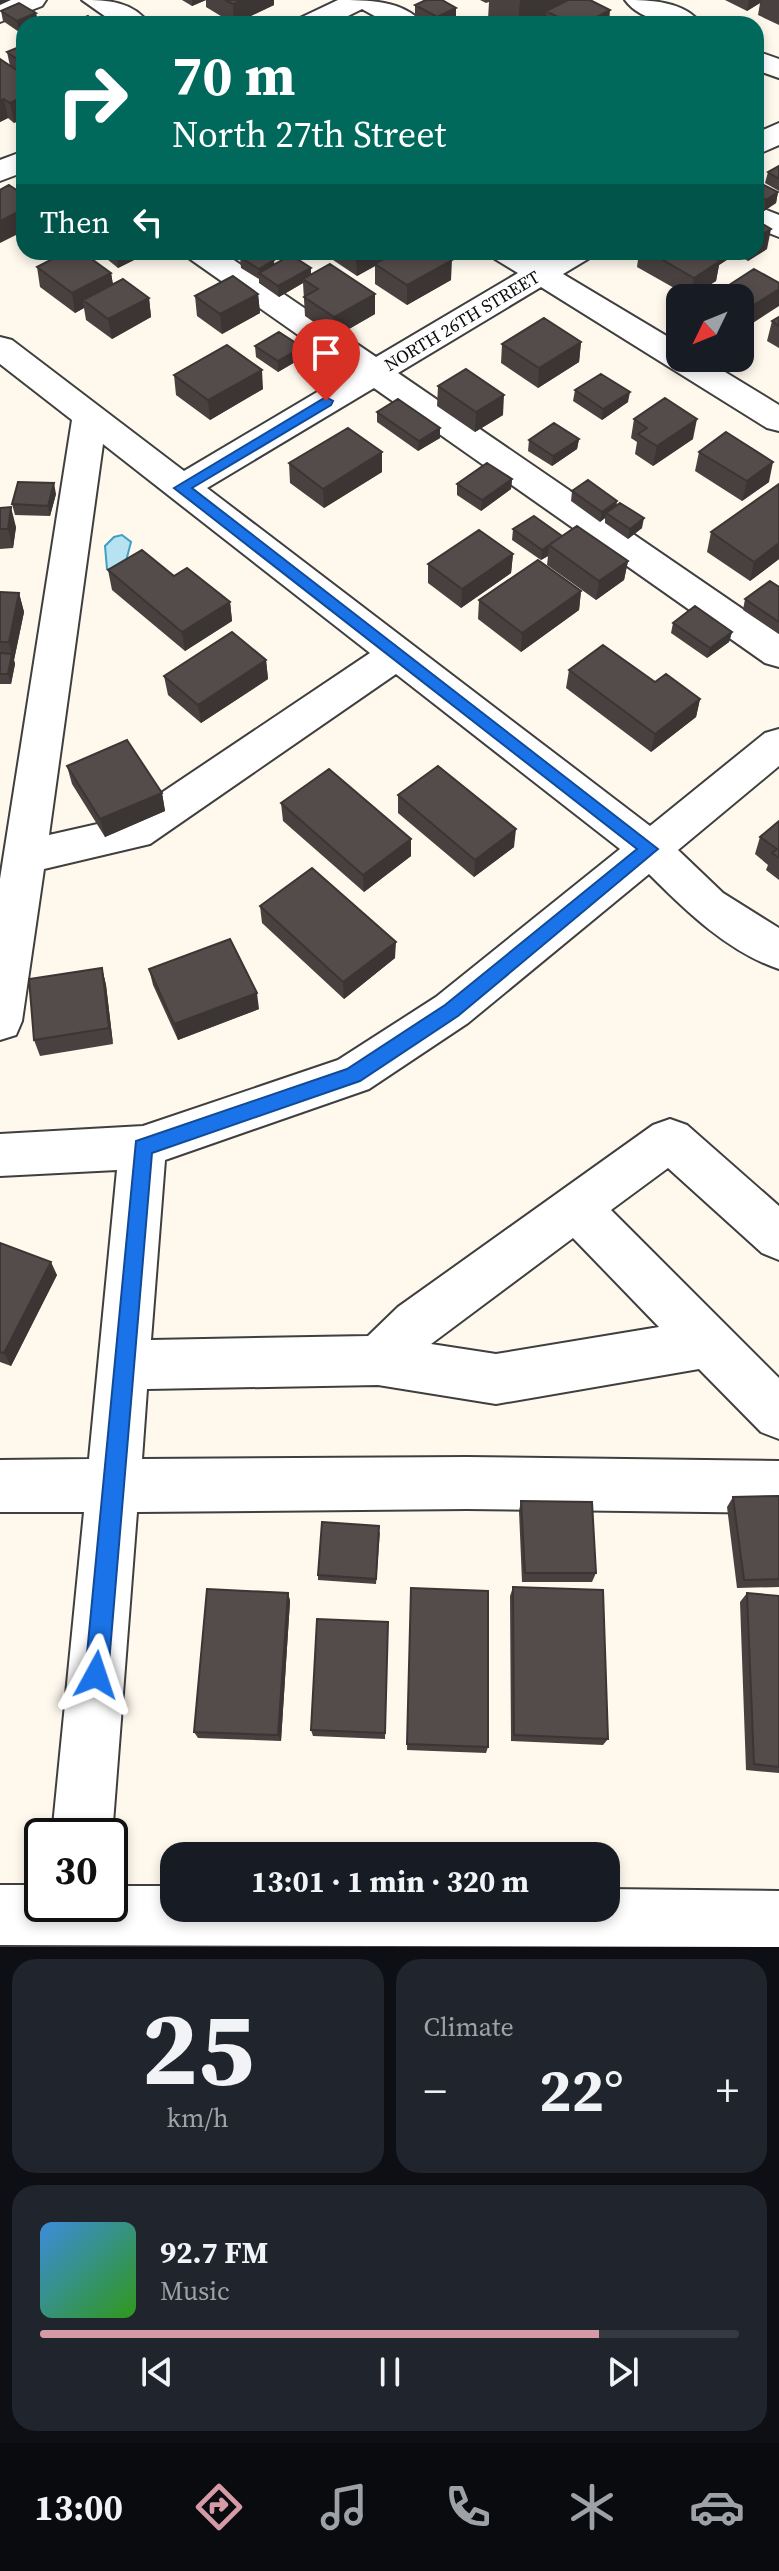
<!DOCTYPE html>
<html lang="en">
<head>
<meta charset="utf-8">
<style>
  :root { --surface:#171b24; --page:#20242c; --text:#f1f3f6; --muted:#9ea1a6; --line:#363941; --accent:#d49ba6 }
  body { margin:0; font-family:"Source Serif 4",serif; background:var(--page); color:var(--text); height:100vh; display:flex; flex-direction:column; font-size:30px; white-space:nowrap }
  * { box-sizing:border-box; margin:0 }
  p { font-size:26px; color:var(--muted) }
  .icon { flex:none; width:44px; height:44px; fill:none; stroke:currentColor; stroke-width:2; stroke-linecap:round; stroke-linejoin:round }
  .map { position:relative; height:1947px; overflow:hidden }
  .details { display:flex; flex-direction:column; gap:12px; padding:12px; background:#0d0f14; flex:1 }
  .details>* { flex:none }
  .banner { position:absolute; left:16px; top:16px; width:748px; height:244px; border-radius:24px; box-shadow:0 4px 12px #0003; background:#00695c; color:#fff; overflow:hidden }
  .needle { width:52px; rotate:227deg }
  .fabs { position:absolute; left:666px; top:284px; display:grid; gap:16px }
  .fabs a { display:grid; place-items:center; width:88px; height:88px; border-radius:16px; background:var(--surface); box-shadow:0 4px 12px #0003; font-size:40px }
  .speed { position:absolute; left:24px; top:1818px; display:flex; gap:16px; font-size:40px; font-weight:700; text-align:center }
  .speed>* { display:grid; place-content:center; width:104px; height:104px; border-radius:50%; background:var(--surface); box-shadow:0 4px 12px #0003; line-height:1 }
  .speed .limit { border:4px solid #111; border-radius:12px; background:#fff; color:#111 }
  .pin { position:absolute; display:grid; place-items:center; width:68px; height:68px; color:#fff; margin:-82px -34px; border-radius:50% 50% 50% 0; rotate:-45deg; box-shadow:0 0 8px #0007 }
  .pin .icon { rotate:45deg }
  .me { position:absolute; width:88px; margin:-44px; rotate:5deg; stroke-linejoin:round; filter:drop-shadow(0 0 6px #0008) }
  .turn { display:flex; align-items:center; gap:28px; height:168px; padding:0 24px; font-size:36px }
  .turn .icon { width:104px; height:104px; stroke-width:2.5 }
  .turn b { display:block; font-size:56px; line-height:68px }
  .then { display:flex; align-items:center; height:76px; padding:0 24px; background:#0003; gap:16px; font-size:30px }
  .big { font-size:60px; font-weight:700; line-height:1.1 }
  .details .widget { flex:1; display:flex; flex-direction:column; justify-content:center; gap:12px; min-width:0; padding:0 28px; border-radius:24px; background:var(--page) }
  .details .dial { align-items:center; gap:0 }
  .dial b { font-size:104px; line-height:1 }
  .song { display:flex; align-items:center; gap:24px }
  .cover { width:96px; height:96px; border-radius:12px; background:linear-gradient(135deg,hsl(210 70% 55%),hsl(110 70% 35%)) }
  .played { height:8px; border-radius:4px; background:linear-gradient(90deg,var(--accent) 80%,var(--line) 80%) }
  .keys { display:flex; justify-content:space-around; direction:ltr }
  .heat { display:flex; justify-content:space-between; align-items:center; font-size:44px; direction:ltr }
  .details .tiles { flex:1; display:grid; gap:12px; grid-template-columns:1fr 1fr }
  .widget:last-child { grid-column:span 2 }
  .trip { position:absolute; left:160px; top:1842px; width:460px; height:80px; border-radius:24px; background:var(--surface); box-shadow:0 4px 12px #0003; font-weight:700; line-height:80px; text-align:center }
  .menu { display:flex; height:128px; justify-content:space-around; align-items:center; background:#090b0e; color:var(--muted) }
  .menu .icon { width:56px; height:56px }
  .menu .current { color:var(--accent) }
  .menu b { font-size:36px; color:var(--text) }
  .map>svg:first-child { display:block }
  .water { fill:#b6e2f1; stroke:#429ec2; stroke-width:2 }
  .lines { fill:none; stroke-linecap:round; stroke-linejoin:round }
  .minor-casing { stroke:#3f3f3f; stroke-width:4 }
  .minor { fill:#fff; fill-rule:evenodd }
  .wall { fill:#484140 }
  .shaded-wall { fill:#3b3534 }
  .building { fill:#544c4a; stroke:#3b3534; stroke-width:2 }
  .route { fill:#1a73e8; stroke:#114b97; stroke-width:2 }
  .labels { text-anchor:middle; stroke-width:8; stroke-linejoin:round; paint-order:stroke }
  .far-street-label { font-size:18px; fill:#0c0c0c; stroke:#fff }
</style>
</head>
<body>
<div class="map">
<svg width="779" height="1947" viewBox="0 0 779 1947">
  <rect width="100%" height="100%" fill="#fef8ed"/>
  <!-- water -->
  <path class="water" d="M122 535 131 542 125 565 113 571 107 569 105 546 114 537Z"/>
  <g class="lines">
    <!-- minor casing -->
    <g class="minor-casing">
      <path id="minor" d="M9 0H46L42 6 0 22V4Z
        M82 0C107 0 133 1 149 24H116Z
        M338 0C367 0 404 0 423 24H389L362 9 332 24H296L300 18Z
        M625 0C650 0 685 1 701 24 676 24 642 23 625 0Z
        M756 51 779 59V78L756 70Z
        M779 123V145L756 155V133Z
        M24 151V172L0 181V160Z
        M756 206 779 215V237L756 228Z
        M185 252H222L376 357 518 273 495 259 490 252H528L541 260 555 252H593L588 259 563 274 680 344V358H702L779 405V431L767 428 541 287 398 373 779 634V667L765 663 374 388 207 488 650 826 765 733 779 729V766L678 850 723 893 779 928V969C728 952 686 911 649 874L468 1023 369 1089 165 1160 151 1340 368 1336 398 1307 653 1125 670 1119 687 1125 779 1206V1260L762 1253 668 1168 611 1210 779 1378V1439L761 1432 699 1369 496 1404 378 1385 147 1389 142 1459 467 1457 779 1461V1513L467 1509 137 1512 112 1836 110 1840V1836H52L84 1512H0V1460L89 1459 117 1170 0 1176V1134L143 1126 338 1060 436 997 620 849 396 674 150 844 44 869 22 1021 16 1035 0 1040V879L72 420 0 364V337L12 340 184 471 351 372 190 259ZM103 444 370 653 124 818 49 835ZM573 1238 659 1327 496 1354 431 1344Z
        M0 1885H42V1904H110V1886H174V1908H606V1889L779 1891V1947L0 1945Z"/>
    </g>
    <!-- minor -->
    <use href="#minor" class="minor"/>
  </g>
  <!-- wall -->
  <path class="wall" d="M182 0H274V5L234 24 206 7V0L192 6Z
    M480 0H590L609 24H545L546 21 539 24H497L488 19 489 2 486 3Z
    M725 0H779V25L758 15 760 3 747 11Z
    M415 5 456 18 444 24H430L415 16Z
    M1 11 36 13 38 24 19 32 3 21Z
    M24 45V118L14 123 8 118 0 122V59L10 66 7 52Z
    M779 166V191L765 183 768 172Z
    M756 181 778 192 776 203 764 211 756 206Z
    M767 249 748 261 736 254 719 265 716 281 690 297 637 267 639 252H756Z
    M101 252H148V253L118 268 102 255Z
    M324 252H439L451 280 407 305 375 284V266L357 276 324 254Z
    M240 257 274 260V264L375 294V314L335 337 305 316 303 283 279 297 259 283V279L241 268Z
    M37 267 111 273 113 284 149 298 151 317 112 339 86 320 84 308 75 313 40 287Z
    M779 283 742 330 740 328V298H716L717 293Z
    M258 294 260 313 222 334 197 316 195 296Z
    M779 317V348L767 341 772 321Z
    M581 342 579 362 538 388 501 363 502 344Z
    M255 346 302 347V358L278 372 256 357Z
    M174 375 263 389 210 420 176 395Z
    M438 386 503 415 475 432 437 406Z
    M575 390 628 402 602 420 573 401Z
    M377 412 440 428V438L418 451 377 422Z
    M634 419 693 439 653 466 635 454 637 442 631 438Z
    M579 439 577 449 552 466 528 451 529 440Z
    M382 452V472L324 508 290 483 289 463Z
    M699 452 769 482 742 501 695 471Z
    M512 479 511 489 481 511 457 495V484Z
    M779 484V559L750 581 707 552 711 532Z
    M572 491 617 506 642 528 628 539 605 523V518L600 522 571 501Z
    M56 494 50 516 15 515 12 504Z
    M0 508 16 527 13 548 0 549Z
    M513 529 562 536 628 561 624 580 596 600 547 565 548 556 541 560 512 540Z
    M513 554 511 573 461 608 428 583V564Z
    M108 570 174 576 230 602 232 621 185 651 112 590Z
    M779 587V634L743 610 745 599Z
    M581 591 579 610 521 652 478 619 479 600Z
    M0 592 19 593 24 612 14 660 15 664 11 684H0Z
    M673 623 732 632 729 642 707 658 671 633Z
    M266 660 268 679 201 723 168 695 164 676Z
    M569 670 655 682 700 699 696 717 651 752 566 688Z
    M67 766 162 793 165 811 105 837 72 784Z
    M398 795 514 847 474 877 398 813Z
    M281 803 411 856 364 892 283 821Z
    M779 821V880L766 870 768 865 755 854 760 837Z
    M260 906 395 958 344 999 262 923Z
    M102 968 106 985 113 1044 40 1056 34 1040Z
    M149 969 259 1009 178 1040 153 985Z
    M0 1243 57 1275 11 1366 0 1362Z
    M779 1496V1587L737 1588 727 1507 733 1497Z
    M521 1501 596 1573 592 1582H522L519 1511Z
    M380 1532 376 1584 318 1580V1575Z
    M513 1587 608 1739 603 1745 511 1741 510 1596Z
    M411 1588 488 1747 486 1753 407 1750Z
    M288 1593 290 1601 281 1741 198 1738 194 1732Z
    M747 1593 779 1596V1773L746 1770 740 1602Z
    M388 1622 385 1739 313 1736 311 1730Z"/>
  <!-- shaded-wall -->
  <path class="shaded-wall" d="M0 0H11L0 5Z
    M192 0H206L192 6Z
    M243 0H274V5L234 24 233 4Z
    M520 0H569L546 11V21L539 24H518Z
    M749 0H761L760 3 747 11Z
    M456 8V18L444 24H437V17Z
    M610 10 609 24H584Z
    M36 13 38 24H24V30L19 32 17 21Z
    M759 86 756 103V88Z
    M24 90V118L14 123 10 103 20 92Z
    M4 99 8 118 0 122V100Z
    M778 192 776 203 764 211 766 200Z
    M24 209V231L0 243V221Z
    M771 229 767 249 748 261 750 252H756V238Z
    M127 252H148V253L118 268 117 257Z
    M364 252H399L375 264V266L357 276 356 256Z
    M712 252H737L736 254 719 265 716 281 690 297 694 278 707 255Z
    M274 260 275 271 259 273V269Z
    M452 260 451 280 407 305V285Z
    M311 268V279H303V283L279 297 278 286Z
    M111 273 114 292 83 300 84 308 75 313 72 293Z
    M779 289V306L742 330 746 310Z
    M258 294 260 313 222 334 220 314Z
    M375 294V314L335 337 334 317Z
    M149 298 151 317 112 339 108 319Z
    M581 342 579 362 538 388 539 368Z
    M302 347V358L278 372V361Z
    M262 370 263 389 210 420 208 400Z
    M630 392 628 402 602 420 603 409Z
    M504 395 503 415 475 432 476 412Z
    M697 419 693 439 653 466 657 446Z
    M440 428V438L418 451 419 441Z
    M579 439 577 449 552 466 553 456Z
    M382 452V472L324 508 323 489Z
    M773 462 769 482 742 501 747 481Z
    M512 479 511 489 481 511 482 500Z
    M54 483 56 494 50 516 48 506Z
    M617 501 616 511 606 513 605 518 600 522 602 512Z
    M11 507 16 527 13 548 8 529Z
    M644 518 642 528 628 539 630 529Z
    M779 543V559L750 581 754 562Z
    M549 546 548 556 541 560 542 550Z
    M513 554 511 573 461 608 462 589Z
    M628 561 624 580 596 600 599 581Z
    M581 591 579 610 521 652 522 633Z
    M19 593 24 612 14 660 15 664 11 684 8 674 12 655 9 642Z
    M230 602 232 621 185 651 182 632Z
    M732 632 729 642 707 658 710 648Z
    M266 660 268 679 201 723 198 705Z
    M700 699 696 717 651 752 655 734Z
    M162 793 165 811 105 837 100 819Z
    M516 829 514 847 474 877 475 860Z
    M411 839V856L364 892 363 875Z
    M396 942 395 958 344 999 343 982Z
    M102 968 106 985 113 1044 109 1028Z
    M257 993 259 1009 178 1040 174 1024Z
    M51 1262 57 1275 11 1366 4 1353Z
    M288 1593 290 1601 281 1741 278 1735Z"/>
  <!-- building -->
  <path class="building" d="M225 0H243L233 4Z
    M426 0H442L456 8 437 17 415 5Z
    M568 0H590L610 10 584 24H571L546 11Z
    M19 3 36 13 17 21 1 11Z
    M88 16 100 24H70Z
    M623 18 634 24H613Z
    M475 20 482 24H467Z
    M24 45V64L7 52Z
    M0 59 24 75V90L20 92 24 95V96L10 103 4 99 0 100Z
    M779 166V179L768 172Z
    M756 181 778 192 766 200 756 195Z
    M9 185 24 195V209L0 221V190Z
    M756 220 771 229 756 238Z
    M66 252H82L111 273 72 293 37 267Z
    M110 252H127L117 257Z
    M249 252H261L274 260 259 269 240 257Z
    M350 252H364L356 256Z
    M396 252H439L452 260 407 285 375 264Z
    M649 252H712L707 255 720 261 694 278Z
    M291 255 311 268 278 286 259 273Z
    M330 264 375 294 334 317 304 297 318 289 303 279Z
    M754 269 779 283V289L746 310 740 306V298H726L717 293Z
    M233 276 258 294 220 314 195 296Z
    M123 279 149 298 108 319 83 300Z
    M779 317V326L772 321Z
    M544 318 581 342 539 368 502 344Z
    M279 332 302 347 278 361 255 346Z
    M227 345 262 370 208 400 174 375Z
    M466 369 504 395 476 412 438 386Z
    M601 374 630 392 603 409 575 390Z
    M665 398 697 419 657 446 638 434 647 428 634 419Z
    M398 399 440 428 419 441 377 412Z
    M554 423 579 439 553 456 529 440Z
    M348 428 382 452 323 489 289 463Z
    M726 432 773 462 747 481 699 452Z
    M487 463 512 479 482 500 457 484Z
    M588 480 617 501 602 512 572 491Z
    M18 482 54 483 48 506 12 504Z
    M779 484V543L754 562 711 532Z
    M620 503 644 518 630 529 606 513Z
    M11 507 8 529H0V508Z
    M534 516 562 536 542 550 513 529Z
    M577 526 628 561 599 581 549 545Z
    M479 530 513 554 462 589 428 564Z
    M142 550 174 576 187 568 230 602 182 632 108 570Z
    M538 560 581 591 522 633 479 600Z
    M770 581 779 587V622L745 599Z
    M0 592 19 593 9 642H0Z
    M695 606 732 632 710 648 673 623Z
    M232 632 266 660 198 705 164 676Z
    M603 645 655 682 666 674 700 699 655 734 569 670Z
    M0 653 12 654 8 674H0Z
    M127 740 162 793 100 819 67 766Z
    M438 766 516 829 475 860 398 795Z
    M329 769 411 839 363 875 281 803Z
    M779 821V858L772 853 777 849 760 837Z
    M312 868 396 942 343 982 260 906Z
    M230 939 257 993 174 1024 149 969Z
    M102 968 109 1028 34 1040 29 979Z
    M0 1243 51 1262 4 1353 0 1352Z
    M779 1496V1579L744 1580 733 1497Z
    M521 1501 592 1502 596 1573H525Z
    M322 1522 379 1526 376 1579 318 1575Z
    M513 1587 603 1590 608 1739 514 1735Z
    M411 1588 488 1591V1747L407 1744Z
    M207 1589 288 1593 278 1735 194 1732Z
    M747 1593 779 1596V1767L754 1764Z
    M317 1619 388 1622 385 1733 311 1730Z"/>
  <!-- route -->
  <path class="route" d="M326 397 333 401 331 405 192 488 658 849 458 1016 360 1081 152 1153 108 1675 105 1684 96 1687 88 1684 85 1675 136 1141 347 1069 445 1005 637 849 174 488Z"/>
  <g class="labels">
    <!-- far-street labels -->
    <g class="far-street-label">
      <text transform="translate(462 321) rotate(-31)" y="6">NORTH 26TH STREET</text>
    </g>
  </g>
</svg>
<div class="fabs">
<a><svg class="needle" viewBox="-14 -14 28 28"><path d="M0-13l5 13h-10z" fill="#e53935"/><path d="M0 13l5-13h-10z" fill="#9ea1a6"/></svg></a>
</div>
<div class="speed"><div class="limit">30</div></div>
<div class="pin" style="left:326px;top:401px;background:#d93025"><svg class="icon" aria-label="arrive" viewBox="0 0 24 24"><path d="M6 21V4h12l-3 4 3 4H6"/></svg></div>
<svg class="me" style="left:96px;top:1675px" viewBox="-20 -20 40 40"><path d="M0-17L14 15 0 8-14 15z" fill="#1a73e8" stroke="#fff" stroke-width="4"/></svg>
<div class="trip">13:01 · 1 min · 320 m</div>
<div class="banner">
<div class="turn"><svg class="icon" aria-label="right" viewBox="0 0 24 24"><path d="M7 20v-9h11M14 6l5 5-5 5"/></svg><div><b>70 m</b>North 27th Street</div></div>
<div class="then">Then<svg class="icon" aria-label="left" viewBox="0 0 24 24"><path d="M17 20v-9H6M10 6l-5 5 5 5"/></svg></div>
</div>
</div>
<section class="details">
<div class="tiles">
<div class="widget dial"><b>25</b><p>km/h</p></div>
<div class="widget"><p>Climate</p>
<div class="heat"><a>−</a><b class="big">22°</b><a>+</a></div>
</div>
<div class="widget">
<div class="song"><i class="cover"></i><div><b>92.7 FM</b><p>Music</p></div></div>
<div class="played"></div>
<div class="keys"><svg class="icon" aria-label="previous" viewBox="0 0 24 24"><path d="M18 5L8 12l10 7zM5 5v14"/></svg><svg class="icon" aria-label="pause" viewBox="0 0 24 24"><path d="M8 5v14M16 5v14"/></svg><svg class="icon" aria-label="next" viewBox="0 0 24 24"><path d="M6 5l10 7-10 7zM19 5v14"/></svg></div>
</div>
</div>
</section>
<nav class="menu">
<b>13:00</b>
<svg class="icon current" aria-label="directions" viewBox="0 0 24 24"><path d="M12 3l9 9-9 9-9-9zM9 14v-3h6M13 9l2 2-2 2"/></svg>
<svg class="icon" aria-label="music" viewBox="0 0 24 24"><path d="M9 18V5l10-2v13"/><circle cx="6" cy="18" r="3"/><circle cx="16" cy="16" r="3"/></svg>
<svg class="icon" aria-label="phone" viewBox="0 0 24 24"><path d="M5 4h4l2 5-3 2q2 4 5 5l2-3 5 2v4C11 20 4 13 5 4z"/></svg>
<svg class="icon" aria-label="climate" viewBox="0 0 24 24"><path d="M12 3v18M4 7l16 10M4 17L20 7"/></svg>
<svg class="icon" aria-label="car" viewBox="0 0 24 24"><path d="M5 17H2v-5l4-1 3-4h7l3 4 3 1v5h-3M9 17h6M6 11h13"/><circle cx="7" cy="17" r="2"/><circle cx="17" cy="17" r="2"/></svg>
</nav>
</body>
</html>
